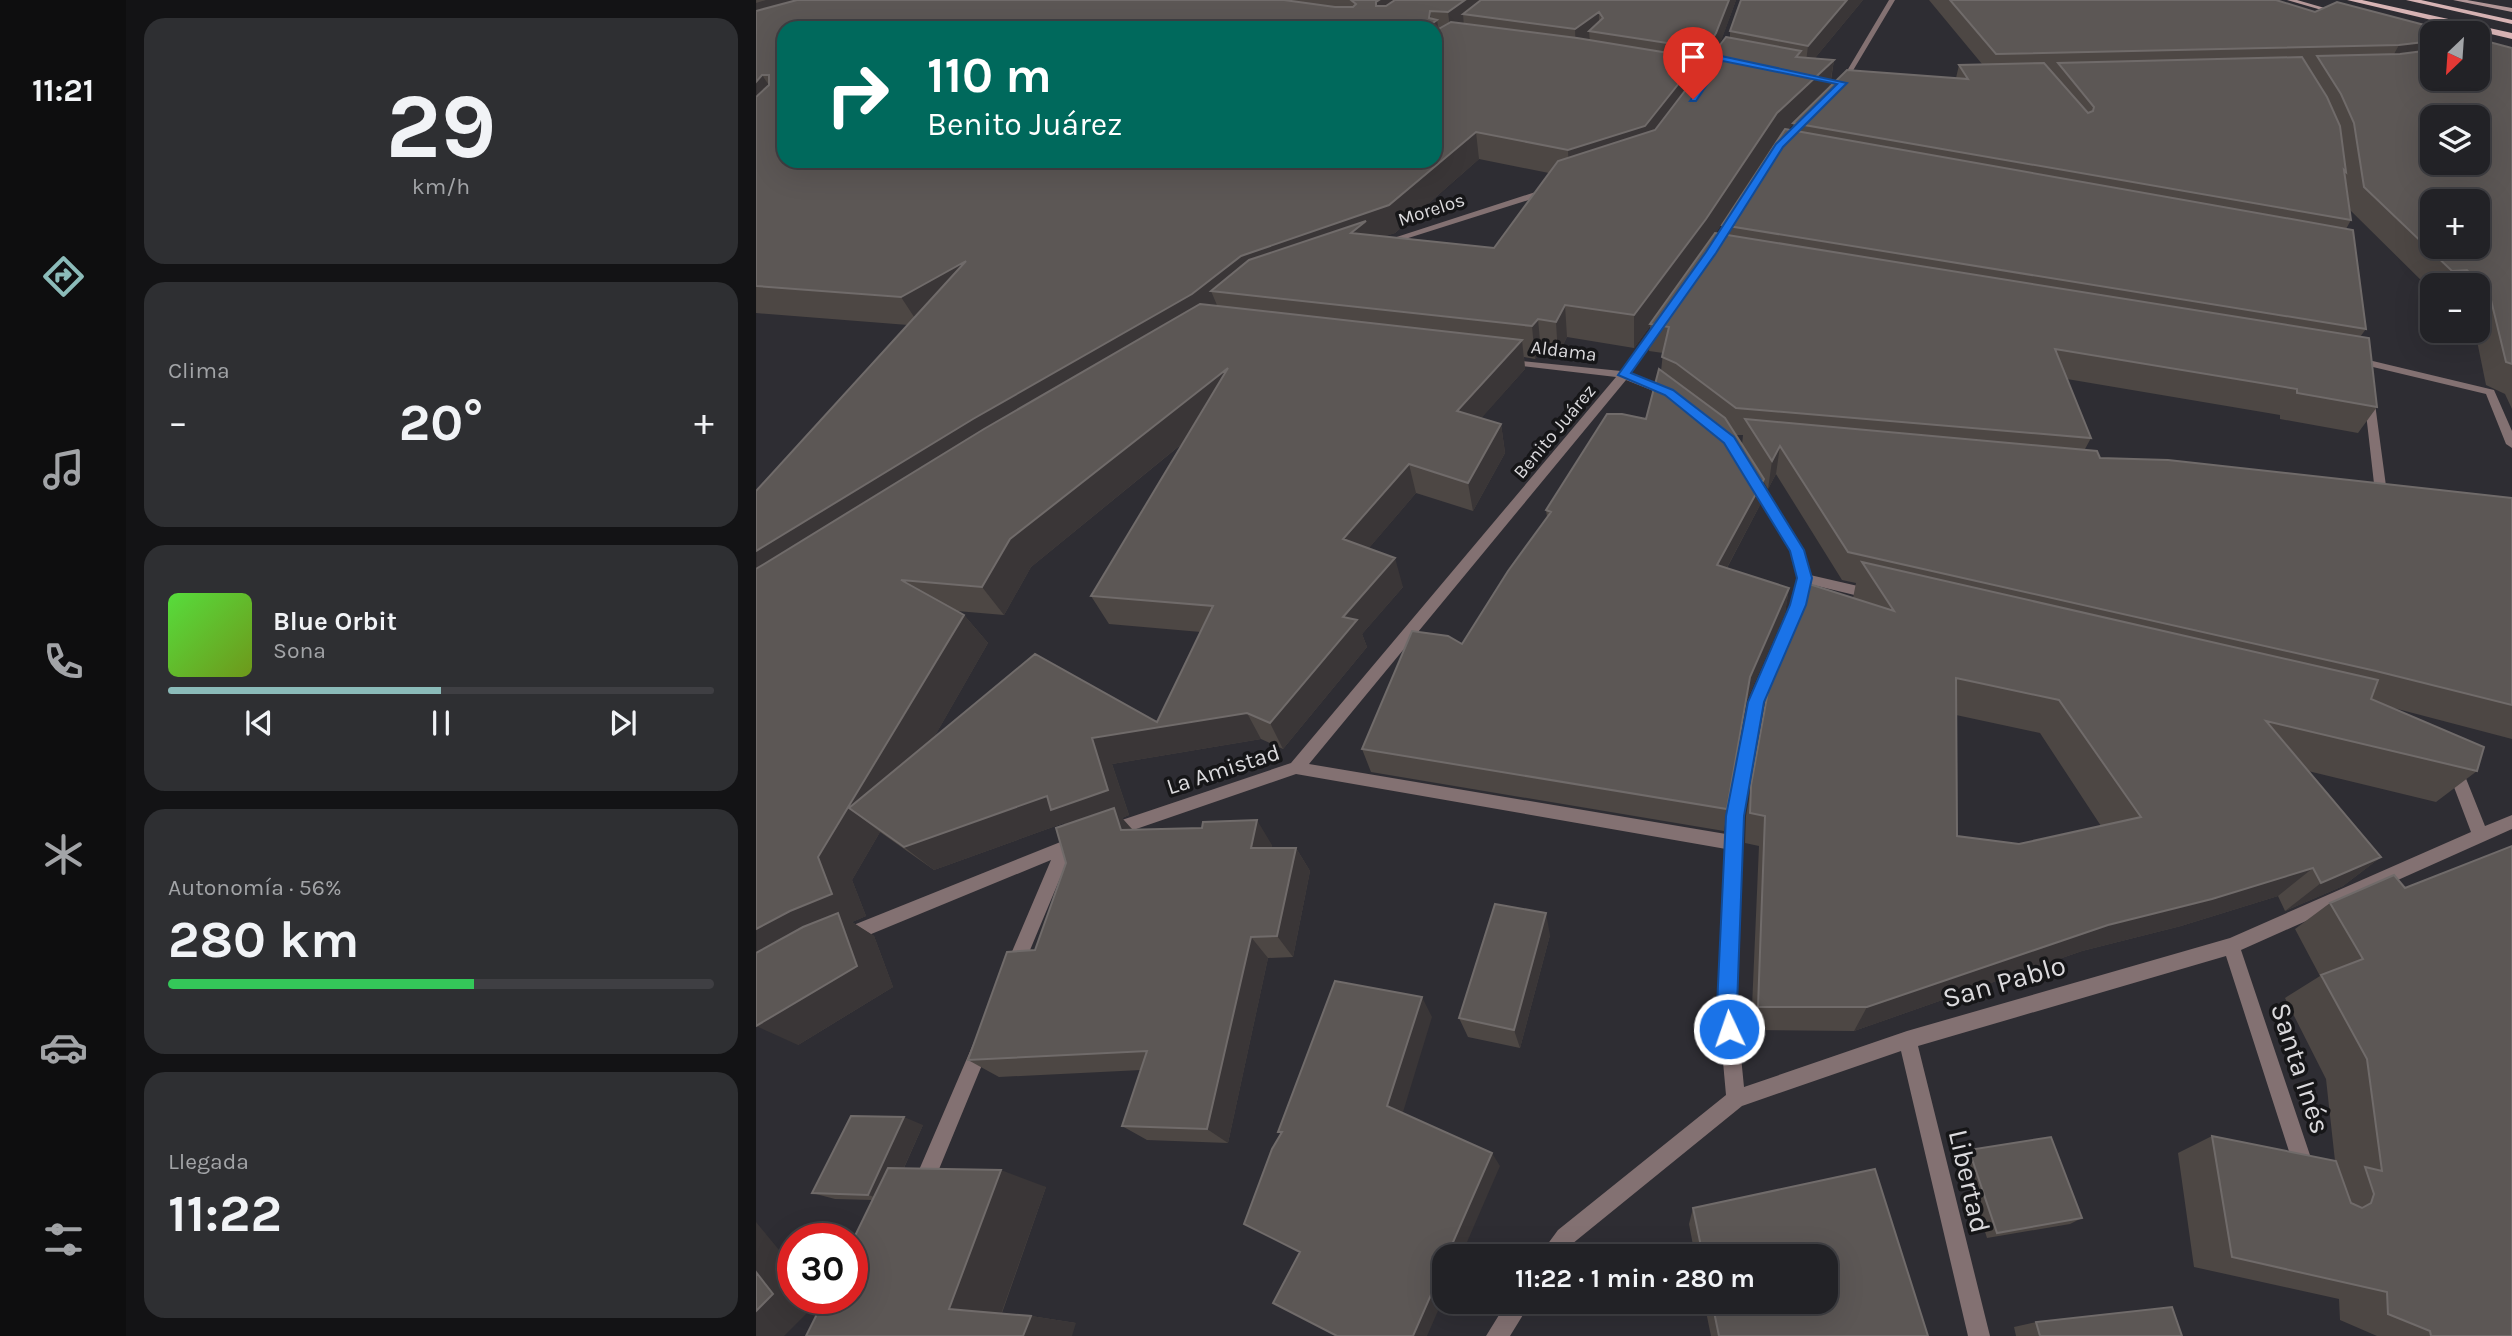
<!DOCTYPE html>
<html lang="es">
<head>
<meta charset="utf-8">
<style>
  :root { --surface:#222226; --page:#2e2f32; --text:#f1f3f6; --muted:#a2a4a7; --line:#3f3f43; --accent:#8bbbb9 }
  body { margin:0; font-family:Karla,sans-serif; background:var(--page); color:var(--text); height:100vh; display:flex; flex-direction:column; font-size:26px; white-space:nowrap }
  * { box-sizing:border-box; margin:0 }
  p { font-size:23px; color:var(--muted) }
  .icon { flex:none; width:38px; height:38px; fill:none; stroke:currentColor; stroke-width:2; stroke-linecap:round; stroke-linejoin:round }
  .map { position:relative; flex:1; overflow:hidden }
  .side { display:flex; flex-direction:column; gap:18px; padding:18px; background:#131315; width:630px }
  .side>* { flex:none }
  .top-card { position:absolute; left:21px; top:21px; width:665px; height:147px; border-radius:21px; box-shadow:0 7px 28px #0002,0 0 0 2px var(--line); background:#00695c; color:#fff; overflow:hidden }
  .needle { width:46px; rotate:205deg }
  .controls { position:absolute; left:1664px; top:21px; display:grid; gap:14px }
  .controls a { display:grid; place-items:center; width:70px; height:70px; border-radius:14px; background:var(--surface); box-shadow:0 7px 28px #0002,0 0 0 2px var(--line); font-size:35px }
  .speed { position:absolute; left:21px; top:1223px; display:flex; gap:14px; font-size:35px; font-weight:700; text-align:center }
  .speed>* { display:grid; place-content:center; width:91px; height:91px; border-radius:50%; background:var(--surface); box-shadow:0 7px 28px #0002,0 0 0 2px var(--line); line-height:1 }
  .speed .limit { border:10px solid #d22; background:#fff; color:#111 }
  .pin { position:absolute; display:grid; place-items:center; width:60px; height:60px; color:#fff; margin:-72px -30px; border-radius:50% 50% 50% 0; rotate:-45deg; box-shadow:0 0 7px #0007 }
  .pin .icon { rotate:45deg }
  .me { position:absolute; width:77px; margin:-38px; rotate:357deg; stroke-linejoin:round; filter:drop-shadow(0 0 5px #0008) }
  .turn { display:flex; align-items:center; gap:24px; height:147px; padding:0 35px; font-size:32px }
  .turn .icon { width:91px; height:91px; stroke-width:2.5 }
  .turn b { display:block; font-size:49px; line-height:60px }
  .big { font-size:52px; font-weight:700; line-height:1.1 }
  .side .tile { flex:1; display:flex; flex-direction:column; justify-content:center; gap:10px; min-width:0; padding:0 24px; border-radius:21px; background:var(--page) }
  .side .dial { align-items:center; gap:0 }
  .dial b { font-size:91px; line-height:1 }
  .song { display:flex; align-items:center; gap:21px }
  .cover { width:84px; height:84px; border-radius:10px; background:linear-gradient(135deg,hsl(110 70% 55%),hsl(80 70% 35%)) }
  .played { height:7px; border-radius:4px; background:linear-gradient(90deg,var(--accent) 50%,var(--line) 50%) }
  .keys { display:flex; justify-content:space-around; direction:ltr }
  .heat { display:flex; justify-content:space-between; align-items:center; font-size:38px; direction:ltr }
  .charge { height:10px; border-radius:5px; background:linear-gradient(90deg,#34c759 56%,var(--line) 0) }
  .trip { position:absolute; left:676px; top:1244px; width:406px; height:70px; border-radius:21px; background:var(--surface); box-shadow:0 7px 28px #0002,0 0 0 2px var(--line); font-weight:700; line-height:70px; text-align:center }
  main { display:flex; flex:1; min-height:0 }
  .tab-bar { display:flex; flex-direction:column; width:126px; justify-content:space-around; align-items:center; background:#0e0e0f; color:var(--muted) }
  .tab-bar .icon { width:49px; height:49px }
  .tab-bar .active { color:var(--accent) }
  .tab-bar b { font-size:32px; color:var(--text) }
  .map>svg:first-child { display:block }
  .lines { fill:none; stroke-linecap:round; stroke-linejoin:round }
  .minor { fill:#837172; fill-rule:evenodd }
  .secondary { fill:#b39798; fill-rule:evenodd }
  .primary { fill:#d8b4b5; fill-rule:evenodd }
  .wall { fill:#4d4744; fill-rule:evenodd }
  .shaded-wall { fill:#3a3637 }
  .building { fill:#5c5755; stroke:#706b6a; stroke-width:2; fill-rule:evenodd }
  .route { fill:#1a73e8; stroke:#114b97; stroke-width:2 }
  .labels { text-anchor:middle; stroke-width:7; stroke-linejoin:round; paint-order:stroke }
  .far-street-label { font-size:19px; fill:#dbdadd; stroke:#161618 }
  .street-label { font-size:23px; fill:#dbdadd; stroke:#161618 }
  .near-street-label { font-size:28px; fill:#dbdadd; stroke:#161618 }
</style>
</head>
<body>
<main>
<nav class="tab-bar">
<b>11:21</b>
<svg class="icon active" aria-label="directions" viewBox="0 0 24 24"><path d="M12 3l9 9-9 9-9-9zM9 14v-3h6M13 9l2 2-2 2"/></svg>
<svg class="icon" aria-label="music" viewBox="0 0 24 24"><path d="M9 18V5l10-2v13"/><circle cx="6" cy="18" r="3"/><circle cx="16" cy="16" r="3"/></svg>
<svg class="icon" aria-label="phone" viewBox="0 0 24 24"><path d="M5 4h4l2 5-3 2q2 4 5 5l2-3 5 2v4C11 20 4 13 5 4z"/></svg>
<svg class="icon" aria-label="climate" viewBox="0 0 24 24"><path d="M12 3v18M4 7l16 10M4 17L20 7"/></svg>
<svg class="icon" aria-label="car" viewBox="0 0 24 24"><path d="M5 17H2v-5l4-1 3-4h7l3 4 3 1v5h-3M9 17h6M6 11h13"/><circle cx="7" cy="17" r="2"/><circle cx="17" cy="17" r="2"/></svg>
<svg class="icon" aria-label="filters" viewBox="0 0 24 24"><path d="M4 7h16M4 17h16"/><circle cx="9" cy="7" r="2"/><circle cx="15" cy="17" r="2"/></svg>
</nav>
<section class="side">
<div class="tile dial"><b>29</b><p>km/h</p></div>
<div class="tile"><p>Clima</p>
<div class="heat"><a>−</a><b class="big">20°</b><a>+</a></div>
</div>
<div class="tile">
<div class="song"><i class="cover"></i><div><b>Blue Orbit</b><p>Sona</p></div></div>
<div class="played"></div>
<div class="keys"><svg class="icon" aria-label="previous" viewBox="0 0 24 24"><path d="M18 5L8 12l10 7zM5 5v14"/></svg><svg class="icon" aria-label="pause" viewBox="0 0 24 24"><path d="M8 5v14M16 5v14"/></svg><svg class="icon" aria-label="next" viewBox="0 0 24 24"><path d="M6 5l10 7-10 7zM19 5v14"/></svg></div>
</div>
<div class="tile"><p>Autonomía · 56%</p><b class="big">280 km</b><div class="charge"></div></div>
<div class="tile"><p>Llegada</p><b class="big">11:22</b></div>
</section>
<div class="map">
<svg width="1756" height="1336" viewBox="0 0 1756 1336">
  <rect width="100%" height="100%" fill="#2e2d33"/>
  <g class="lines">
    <!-- minor -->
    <path class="minor" d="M1133 0H1139L1089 84 1082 86Z
      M795 187 798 188V192L627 246 619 244Z
      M903 322 908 325 874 374 918 392V396H910L870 380 553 764 970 834 971 816 993 702 1035 605 1042 578 1035 550 990 477 992 474H1000L1047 550 1054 575 1115 589 1122 594 1115 599 1053 584 1049 605 1007 702 987 816 980 1006 988 1087 1151 1031 1474 938 1715 832 1690 766 1693 761 1698 760 1703 761 1729 826 1756 815V829L1485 950 1559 1170 1556 1177 1549 1180 1542 1177 1539 1170 1470 956 1162 1046 1234 1336H1212L1145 1051 986 1106 816 1244 807 1256H785L788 1249 802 1230 970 1095 962 1006 970 849 540 774 354 838 348 836 346 831 348 826 535 763 860 377 750 364 746 363V359L865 371 899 323Z
      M1600 357 1738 390 1756 431V448L1750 444 1730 394 1596 362 1595 360Z
      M1613 393 1618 396 1632 501 1626 505 1620 501 1608 396Z
      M322 835 328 837 330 842 328 847 315 852 264 974 258 977 252 974 249 968 295 860 91 944 85 942 82 936 85 930Z
      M224 1039 230 1042 233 1048 174 1191 167 1194 160 1191 157 1184 218 1042Z
      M751 1302H775L754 1336H730Z"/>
    <!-- secondary -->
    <path class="secondary" d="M1531 0H1541L1586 13 1583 15Z
      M1697 0H1711L1756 8V12Z"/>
    <!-- primary -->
    <path class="primary" d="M1591 0H1606L1756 33V39Z
      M1650 0H1665L1756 20V24Z"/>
  </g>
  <!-- wall -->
  <path class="wall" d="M0 0H980L963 46 974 37V31L1107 0 1059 58 1078 60 1074 87 1200 78 1203 65 1226 64 1173 0H1520L1559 12 1676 33V79L1756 48V409L1749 394 1730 385 1719 331H1722V285H1676V291L1594 210 1589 174 1595 220 1590 229 1610 329 1604 337 1621 407 1602 433 1524 419V415L1311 379 1335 438 1329 449 1344 458 1756 498V739L1634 707 1721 771 1680 802 1552 771 1625 857 1587 886 1529 911 1522 896 1425 926 1326 951 1098 1031 995 1030 1003 846 989 843 990 816 1016 669 1097 598 1100 583 1086 580 1020 474 1012 489 1007 481 1004 505 971 568 1033 588 1029 613 990 702 968 831 615 772 606 749 706 644 791 517 790 510 890 419 905 371 907 353 893 351 894 326 878 348 811 337 802 355 785 352 779 359 768 357 769 369 725 418 745 424 749 453 717 511 660 493 612 549 647 587 606 634 611 647 527 749 505 739 356 764 373 815 366 818 377 830 516 845 515 848H540L554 871 537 957 512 958 472 1143 391 1140 366 1126 385 1070 243 1077 212 1060 279 950 310 863V825L308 823 178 870 124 832 96 880 110 916 96 922 118 936 137 987 42 1045 152 325 0 313ZM1037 124 1036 131 1031 130ZM1025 136 966 225 965 234H959L1018 143ZM723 159 793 173 738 248 629 236 639 233ZM980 435H987L986 445ZM427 443 335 596 353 624 445 632 401 722 177 739 232 643 208 615 201 611 248 615 275 567ZM1200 715 1284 733 1345 826 1263 844 1201 836Z
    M1638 875 1756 1336H1621L1584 1320 1583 1299 1438 1267 1422 1153 1456 1136 1579 1161 1570 1079 1529 998 1564 976 1539 929 1574 903Z
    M794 935 764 1048 712 1037 703 1018Z
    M167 1125 148 1168 290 1187 246 1313 275 1316 320 1323 50 1336 116 1200 79 1199 56 1193Z
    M1213 1150 1326 1218 1314 1224 1231 1238 1205 1157Z
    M1119 1169 1172 1336H955L948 1302H1069V1256H939L933 1224 937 1208Z
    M1280 1322 1426 1336H1260L1258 1327Z"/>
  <!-- shaded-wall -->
  <path class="shaded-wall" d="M10 0H97L0 31V3Z
    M623 0H661L624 28 620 6V2Z
    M709 0H744L707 14 708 27 695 36 692 12Z
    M973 0H980L959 58 949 74 950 49Z
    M1091 0H1107L1049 70 1052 46Z
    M674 11 676 24 681 20 685 45 679 49V28H674Z
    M843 12V32L833 31 834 44 820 53 819 29Z
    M1676 41V60L1632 65 1643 45Z
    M943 58 942 83 888 153 813 177 812 150Z
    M1078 60 1073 89 1037 123V124L1018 143 948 251 878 348V315L1021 113Z
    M6 75 23 100 0 126V82Z
    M720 132 723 159 639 233 614 242 455 291 463 310 0 596V551L485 256Z
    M210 261 164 326 145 297Z
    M809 305 811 337 802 355 800 322Z
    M782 319 785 352 779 359 776 326Z
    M766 340 769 369 706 440 701 411Z
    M472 368 483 397 275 567 248 615 226 587 254 539Z
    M745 424 749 453 717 511 712 483Z
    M1024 446 1020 474 1012 489 1016 461Z
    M653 464 660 493 596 568 587 539Z
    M1008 479 1004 505 959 590 961 565Z
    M639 558 647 587 606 634 611 647 527 749 514 723 587 617Z
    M1033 588 1029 613 990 702 968 831 994 677Z
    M208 615 232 643 125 830 93 808 124 832 96 880 110 916 96 922 118 936 137 987 42 1045 0 1026V929L62 857Z
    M491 713 505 739 356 764 373 815 366 818 379 833 319 834 308 823 178 870 148 847 336 738Z
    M501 820 516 845 510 872 495 848Z
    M540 848 554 871 537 957 521 936Z
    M1625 857 1587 886 1529 911 1565 883Z
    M1557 868 1522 896 1425 926 1326 951 1098 1031 1111 1007 1352 925Z
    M790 913 794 935 764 1048 758 1030Z
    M495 937 512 958 472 1143 451 1129Z
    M666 997 676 1017 644 1122 631 1106Z
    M148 1117 167 1125 133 1201 112 1195Z
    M736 1153 744 1166 705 1256H691Z
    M245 1170 290 1187 244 1317 193 1309Z
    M0 1222 37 1267V1298H62L64 1300 28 1336H0Z
    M688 1265V1297L671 1336H657Z
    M275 1316 320 1323 316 1336H267Z"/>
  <!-- building -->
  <path class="building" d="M41 0H528L579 7H597L600 4 595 0H623L620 2V6H630L639 0H709L692 12 674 11 673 18 681 20 674 25V28H28V161H679V31L695 22 821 38 943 58 889 126 812 150 720 132 633 205 485 256 436 294 217 419 0 551V491L210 261 145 297 0 286V97L13 85V75H6L0 82V11Z
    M725 0H973L960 33 950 49 833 31 847 18 843 12 819 29 707 14Z
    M985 0H1091L1052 46 974 31Z
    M1194 0H1520L1559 12 1581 2 1699 33H1676V41L1643 45 1240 54Z
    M970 37 1045 51 1040 57 1078 60 1021 113 950 219 878 315 809 305 800 322 782 319 776 326 455 291 493 260 610 221 595 233 738 248 802 161 899 130Z
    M1722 39 1756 48V364L1750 362 1735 300 1711 270 1696 271 1608 187 1598 123 1585 94 1561 56 1644 54 1676 50V79H1722ZM1676 117H1722V163H1676ZM1676 201H1722V247H1676Z
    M1546 57 1571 97 1584 126 1590 172 1588 170 1595 220 1037 123 1091 70 1212 79 1203 65 1288 63 1332 113 1337 111 1338 107 1302 63Z
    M1029 129 1597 230 1610 329 966 225Z
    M959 233 1613 338 1621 407 1541 393V389L1299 349 1335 438 980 408 920 363 906 357 913 327 894 324Z
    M444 304 766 340 701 411 745 424 712 483 653 464 587 539 639 558 587 617 601 620 514 723 491 713 336 738 352 790 295 810 291 796 148 847 93 808 279 654 401 722 457 606 335 596 472 368 254 539 226 587 145 580 208 615 62 857 76 894 34 911 0 929V569L228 429Z
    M903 369 969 418 1008 479 961 565 1033 588 994 677 971 809 606 749 656 631 692 636 706 644 752 571 795 512 790 510 851 414H866L890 419Z
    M989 419 1341 451 1344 458 1412 460 1756 498V705L1620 671 1092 552 1024 446 1016 461Z
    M1106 562 1622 680 1615 699 1728 747 1721 771 1510 721 1625 857 1565 883 1557 868 1456 899 1352 925 1111 1007H1002L1009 816 994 813 995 785 1016 669 1053 584 1138 611ZM1200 678 1303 700 1385 817 1263 844 1201 836Z
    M358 808 365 830 446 828 447 822 501 820 495 848H540L521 936 495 937 451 1129 366 1126 391 1051 212 1060 251 952 279 950 310 863 300 828Z
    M1756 846V1336H1675L1674 1331 1632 1314 1631 1292 1476 1257 1456 1136 1580 1161 1595 1203 1606 1208 1615 1203 1618 1194 1609 1167 1626 1171 1611 1059 1565 975 1607 959 1574 903 1638 875 1649 888Z
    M739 904 790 913 758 1030 703 1018Z
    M82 913 101 966 0 1026V953L47 927Z
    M579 981 666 997 631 1106 736 1153 691 1256H688V1265L657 1336H581L517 1303 544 1252 488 1224 516 1149 526 1132H522Z
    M95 1116 148 1117 112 1195 56 1193Z
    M1295 1137 1326 1218 1241 1233 1213 1150Z
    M132 1168 245 1170 193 1309 275 1316 267 1336H50L69 1298H96V1242Z
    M1119 1169 1172 1336H963L956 1302H1069V1256H947L937 1208Z
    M0 1272 17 1294 0 1311Z
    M1416 1307 1426 1336H1284L1280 1322Z"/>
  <!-- route -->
  <path class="route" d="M965 56 1091 83 1027 147 960 253 875 373 917 390 978 437 1048 550 1056 578 1050 605 1008 702 988 816 981 1006 983 1029 980 1036 973 1039 966 1036 961 1006 970 816 992 702 1034 605 1041 578 1034 551 968 443 909 395 862 375 950 252 1020 144 1081 84 967 61 940 101H934Z"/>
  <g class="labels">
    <!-- far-street labels -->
    <g class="far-street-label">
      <text transform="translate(675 209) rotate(-18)" y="7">Morelos</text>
      <text transform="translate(808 350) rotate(7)" y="7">Aldama</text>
      <text transform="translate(798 431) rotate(-50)" y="7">Benito Juárez</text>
    </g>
    <!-- street labels -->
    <g class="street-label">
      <text transform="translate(467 769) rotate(-18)" y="8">La Amistad</text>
    </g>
    <!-- near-street labels -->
    <g class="near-street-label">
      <text transform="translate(1248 981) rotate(-16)" y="10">San Pablo</text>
      <text transform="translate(1545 1068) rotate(72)" y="10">Santa Inés</text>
      <text transform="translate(1214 1181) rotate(77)" y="10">Libertad</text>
    </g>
  </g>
</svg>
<div class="controls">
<a><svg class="needle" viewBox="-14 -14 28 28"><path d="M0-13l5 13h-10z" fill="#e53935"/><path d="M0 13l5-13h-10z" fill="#a2a4a7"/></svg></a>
<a><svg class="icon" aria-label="layers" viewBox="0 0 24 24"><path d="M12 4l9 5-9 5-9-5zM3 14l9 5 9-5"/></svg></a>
<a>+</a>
<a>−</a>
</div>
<div class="speed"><div class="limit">30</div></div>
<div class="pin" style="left:937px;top:99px;background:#d93025"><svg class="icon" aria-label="arrive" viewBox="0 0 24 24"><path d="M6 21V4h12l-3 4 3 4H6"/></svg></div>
<svg class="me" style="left:973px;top:1029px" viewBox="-20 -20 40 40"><circle r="17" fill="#1a73e8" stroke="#fff" stroke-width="3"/><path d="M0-11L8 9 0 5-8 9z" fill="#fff"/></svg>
<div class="trip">11:22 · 1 min · 280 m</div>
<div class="top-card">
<div class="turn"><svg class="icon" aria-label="right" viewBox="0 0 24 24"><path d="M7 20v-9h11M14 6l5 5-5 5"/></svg><div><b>110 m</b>Benito Juárez</div></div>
</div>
</div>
</main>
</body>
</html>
